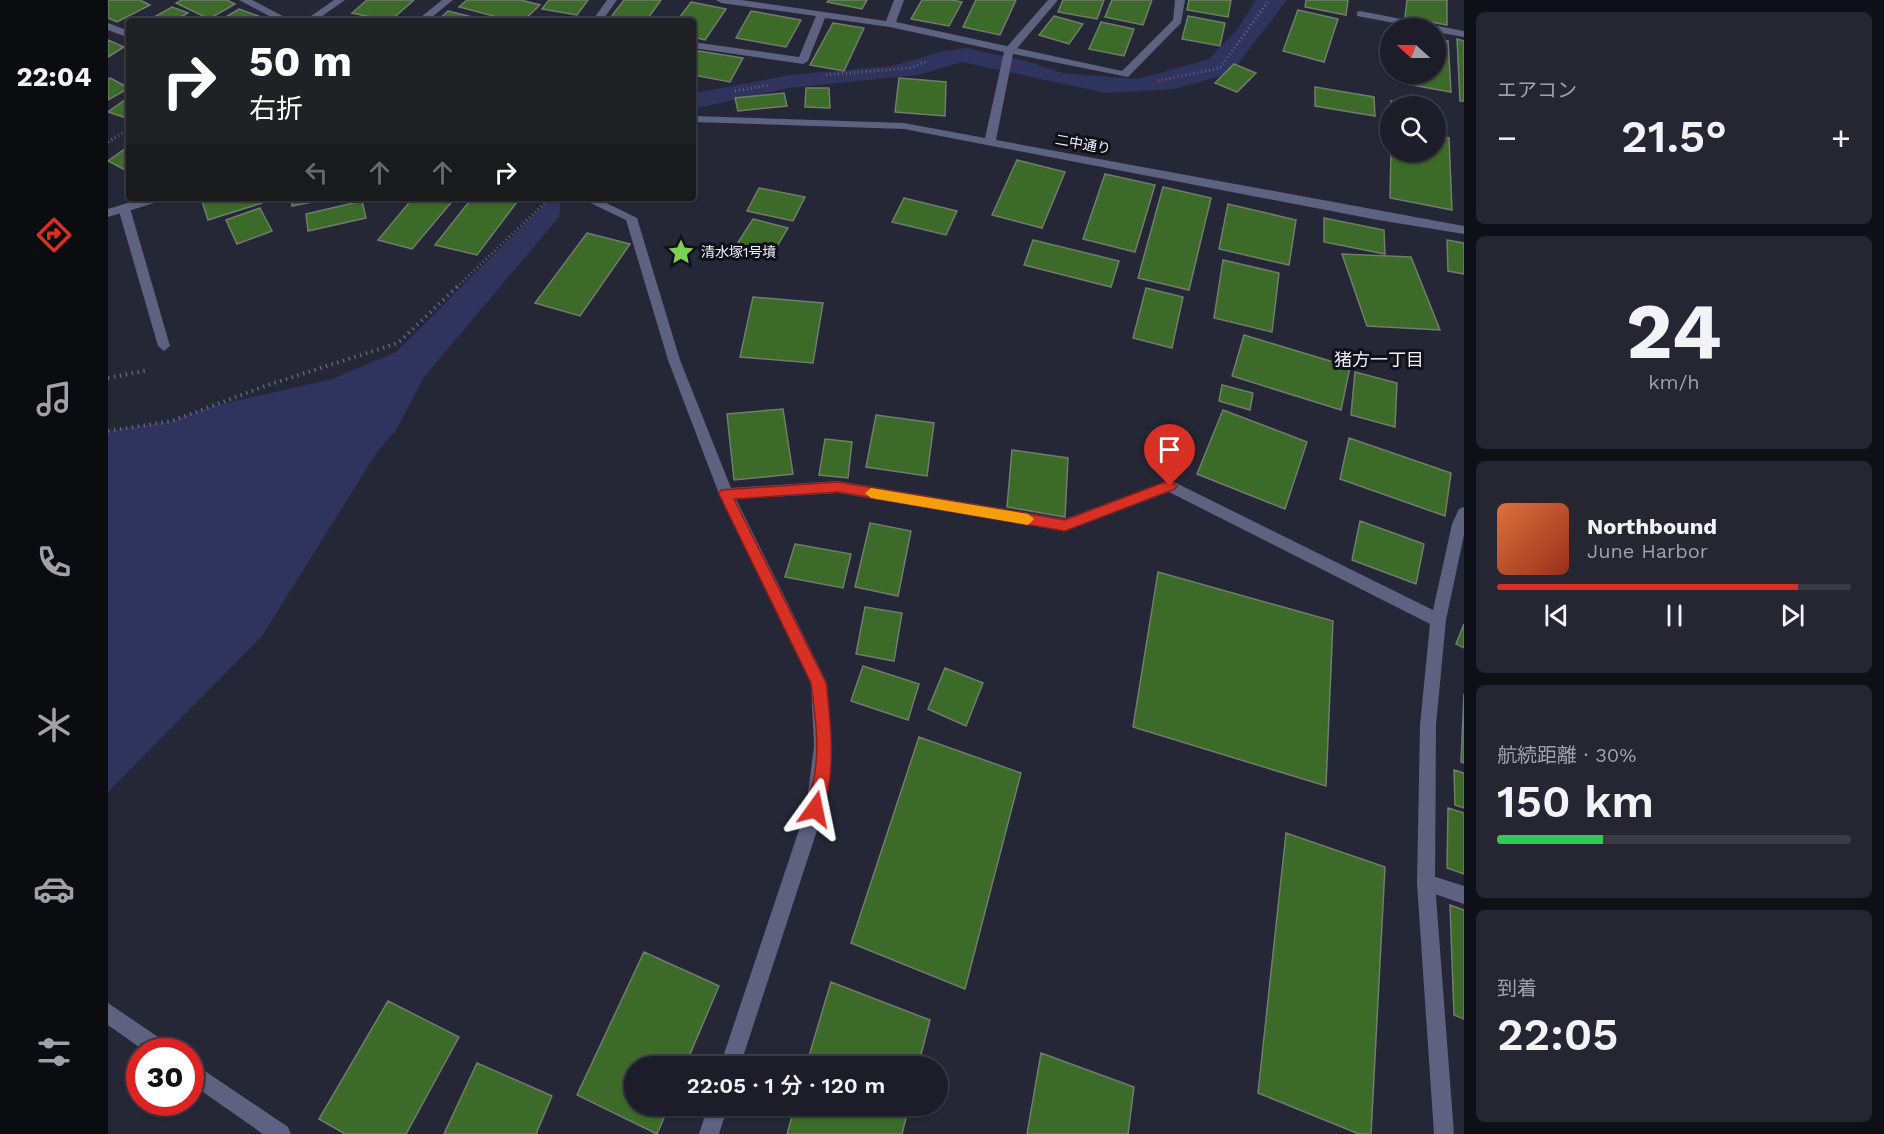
<!DOCTYPE html>
<html lang="ja">
<head>
<meta charset="utf-8">
<style>
  :root { --surface:#1c1d29; --page:#252631; --text:#f1f3f6; --muted:#a0a2a8; --line:#3a3b46; --accent:#d93025 }
  body { margin:0; font-family:"Work Sans","Noto Sans JP",sans-serif; background:var(--page); color:var(--text); height:100vh; display:flex; flex-direction:column; font-size:22px; white-space:nowrap }
  * { box-sizing:border-box; margin:0 }
  p { font-size:20px; color:var(--muted) }
  .icon { flex:none; width:33px; height:33px; fill:none; stroke:currentColor; stroke-width:2; stroke-linecap:round; stroke-linejoin:round }
  .map { position:relative; flex:1; overflow:hidden }
  .sheet { display:flex; flex-direction:column; gap:12px; padding:12px; background:#0f1017; width:420px }
  .sheet>* { flex:none }
  .banner { position:absolute; left:18px; top:18px; width:570px; height:183px; border-radius:6px; box-shadow:0 2px 4px #0004,0 0 0 2px var(--line); background:#202124; color:#fff; overflow:hidden }
  .needle { width:39px; rotate:291deg }
  .fabs { position:absolute; left:1272px; top:18px; display:grid; gap:12px }
  .fabs a { display:grid; place-items:center; width:66px; height:66px; border-radius:50%; background:var(--surface); box-shadow:0 2px 4px #0004,0 0 0 2px var(--line); font-size:30px }
  .speed { position:absolute; left:18px; top:1038px; display:flex; gap:12px; font-size:30px; font-weight:700; text-align:center }
  .speed>* { display:grid; place-content:center; width:78px; height:78px; border-radius:50%; background:var(--surface); box-shadow:0 2px 4px #0004,0 0 0 2px var(--line); line-height:1 }
  .speed .limit { border:9px solid #d22; background:#fff; color:#111 }
  .pin { position:absolute; display:grid; place-items:center; width:51px; height:51px; color:#fff; margin:-62px -26px; border-radius:50% 50% 50% 0; rotate:-45deg; box-shadow:0 0 6px #0007 }
  .pin .icon { rotate:45deg }
  .me { position:absolute; width:66px; margin:-33px; rotate:12deg; stroke-linejoin:round; filter:drop-shadow(0 0 4px #0008) }
  .turn { display:flex; align-items:center; gap:21px; height:126px; padding:0 24px; font-size:27px }
  .turn .icon { width:78px; height:78px; stroke-width:2.5 }
  .turn b { display:block; font-size:42px; line-height:51px }
  .lanes { display:flex; align-items:center; height:57px; padding:0 24px; background:#0003; justify-content:center; gap:30px; direction:ltr }
  .lanes .off { opacity:.35 }
  .big { font-size:45px; font-weight:600; line-height:1.1 }
  .sheet .tile { flex:1; display:flex; flex-direction:column; justify-content:center; gap:9px; min-width:0; padding:0 21px; border-radius:9px; background:var(--page) }
  .sheet .dial { align-items:center; gap:0 }
  .dial b { font-size:78px; line-height:1 }
  .song { display:flex; align-items:center; gap:18px }
  .cover { width:72px; height:72px; border-radius:9px; background:linear-gradient(135deg,hsl(20 70% 55%),hsl(10 70% 35%)) }
  .played { height:6px; border-radius:3px; background:linear-gradient(90deg,var(--accent) 85%,var(--line) 85%) }
  .keys { display:flex; justify-content:space-around; direction:ltr }
  .heat { display:flex; justify-content:space-between; align-items:center; font-size:33px; direction:ltr }
  .charge { height:9px; border-radius:4px; background:linear-gradient(90deg,#34c759 30%,var(--line) 0) }
  .trip { position:absolute; left:516px; top:1056px; width:324px; height:60px; border-radius:30px; background:var(--surface); box-shadow:0 2px 4px #0004,0 0 0 2px var(--line); font-weight:600; line-height:60px; text-align:center }
  main { display:flex; flex:1; min-height:0 }
  .tabs { display:flex; flex-direction:column; width:108px; justify-content:space-around; align-items:center; background:#0b0c10; color:var(--muted) }
  .tabs .icon { width:42px; height:42px }
  .tabs .on { color:var(--accent) }
  .tabs b { font-size:27px; color:var(--text) }
  .map>svg:first-child { display:block }
  .green { fill:#30335d }
  .building { fill:#3c6a28; stroke:#717d6c; stroke-width:1.5 }
  .lines { fill:none; stroke-linecap:round; stroke-linejoin:round }
  .path-far1 { stroke:#626472; stroke-width:3; stroke-dasharray:1 3; stroke-linecap:butt }
  .path { stroke:#626472; stroke-width:4; stroke-dasharray:1.5 4.5; stroke-linecap:butt }
  .service { fill:#5e6180; fill-rule:evenodd }
  .minor { fill:#5e6180; fill-rule:evenodd }
  .route { fill:#d93025; stroke:#8d1f18; stroke-width:1.5 }
  .slow { fill:#f59e0b }
  .labels { text-anchor:middle; stroke-width:6; stroke-linejoin:round; paint-order:stroke }
  .far-street-label { font-size:14px; fill:#eef0fb; stroke:#101118 }
  .far-poi-label { font-size:14px; fill:#eef0fb; stroke:#101118; text-anchor:start }
  .neighbourhood-label { font-size:18px; fill:#eef0fb; stroke:#101118 }
</style>
</head>
<body>
<main>
<nav class="tabs">
<b>22:04</b>
<svg class="icon on" aria-label="directions" viewBox="0 0 24 24"><path d="M12 3l9 9-9 9-9-9zM9 14v-3h6M13 9l2 2-2 2"/></svg>
<svg class="icon" aria-label="music" viewBox="0 0 24 24"><path d="M9 18V5l10-2v13"/><circle cx="6" cy="18" r="3"/><circle cx="16" cy="16" r="3"/></svg>
<svg class="icon" aria-label="phone" viewBox="0 0 24 24"><path d="M5 4h4l2 5-3 2q2 4 5 5l2-3 5 2v4C11 20 4 13 5 4z"/></svg>
<svg class="icon" aria-label="climate" viewBox="0 0 24 24"><path d="M12 3v18M4 7l16 10M4 17L20 7"/></svg>
<svg class="icon" aria-label="car" viewBox="0 0 24 24"><path d="M5 17H2v-5l4-1 3-4h7l3 4 3 1v5h-3M9 17h6M6 11h13"/><circle cx="7" cy="17" r="2"/><circle cx="17" cy="17" r="2"/></svg>
<svg class="icon" aria-label="filters" viewBox="0 0 24 24"><path d="M4 7h16M4 17h16"/><circle cx="9" cy="7" r="2"/><circle cx="15" cy="17" r="2"/></svg>
</nav>
<div class="map">
<svg width="1356" height="1134" viewBox="0 0 1356 1134">
  <rect width="100%" height="100%" fill="#252737"/>
  <!-- green -->
  <path class="green" d="M1148 0H1179L1123 73 1067 89 998 93 854 62 810 75 681 88 585 109V94L597 91 682 75 784 66 836 51 859 48 918 61 955 73 1030 79 1101 59 1129 30Z
    M434 198H453L451 217 316 377 288 430 269 452 154 636 0 792V431L64 421 105 406 224 379 288 352 435 206Z"/>
  <!-- building -->
  <path class="building" d="M0 0H32L42 5 9 22 0 18Z
    M74 0H119L127 4 101 19 68 3Z
    M259 0H306L282 21 244 13Z
    M359 0H413L432 5 415 21H405L351 7Z
    M441 0H480L469 15 434 9Z
    M516 0H553L538 21H500Z
    M721 0H759L754 9 719 2Z
    M814 0H844L854 2 841 26 803 19Z
    M868 0H908L892 35 855 27Z
    M955 0H996L989 19 950 12Z
    M1004 0H1044L1035 25 997 17Z
    M1081 0H1123L1120 17 1079 10Z
    M1198 0H1240L1238 15 1197 7Z
    M1299 0H1339V25L1297 17Z
    M583 2 618 9 597 40 585 37V21H569Z
    M64 7 80 13 66 21H39Z
    M131 9 153 17 147 21H111Z
    M1190 10 1230 19 1216 62 1175 51Z
    M340 11 364 17 360 21H329Z
    M643 11 693 20 678 47 628 38Z
    M946 16 975 24 961 44 931 35Z
    M1080 16 1117 23 1112 46 1074 39Z
    M993 22 1026 29 1016 56 981 49Z
    M725 23 756 28 736 71 702 65Z
    M1328 39 1340 41 1343 92 1299 84V74H1328Z
    M1349 39 1356 41V101H1352Z
    M0 40 16 47 0 57Z
    M591 51 635 58 622 82 585 75V61Z
    M1126 64 1148 73 1129 92 1107 83Z
    M2 78 21 88 0 100V79Z
    M791 78 838 82 837 116 787 112Z
    M1207 87 1266 97 1267 116 1207 106Z
    M698 88H721L722 108 697 107Z
    M676 93 679 106 630 111 627 98Z
    M21 97V119L0 112Z
    M1283 101 1312 106H1283Z
    M1328 110 1332 111 1331 132H1328Z
    M1328 136 1341 138 1344 210 1282 198 1283 152H1328Z
    M21 146V172L0 161Z
    M909 160 957 172 934 228 884 215Z
    M997 174 1047 185 1027 252 975 239Z
    M1055 187 1103 198 1081 290 1030 278Z
    M651 188 697 197 685 221 639 211Z
    M93 198H152L154 203 100 220Z
    M183 198H224L184 206Z
    M305 198H347L304 249 270 240Z
    M364 198H412L369 255 327 245Z
    M796 198 849 211 838 235 784 222Z
    M254 201 258 218 200 231 198 214Z
    M1120 204 1188 220 1181 265 1111 249Z
    M152 208 164 231 129 244 118 220Z
    M1216 218 1276 230 1277 254 1216 242Z
    M645 219 680 228 665 253 629 244Z
    M479 233 522 244 472 316 427 303Z
    M925 240 1011 261 1003 287 916 265Z
    M1339 240 1356 243V274L1340 271Z
    M1234 254 1303 257 1332 330 1259 326Z
    M1115 260 1171 273 1164 332 1106 318Z
    M1038 288 1075 297 1064 348 1025 338Z
    M645 297 715 303 705 363 632 357Z
    M1136 335 1242 367 1233 410 1124 376Z
    M1247 372 1289 383 1287 427 1243 415Z
    M1114 385 1145 393 1142 410 1111 401Z
    M675 409 685 474 626 480 619 414Z
    M1115 410 1199 442 1177 509 1089 474Z
    M768 415 826 423 819 476 758 467Z
    M1241 438 1343 473 1337 516 1232 479Z
    M717 439 744 442 740 478 711 475Z
    M904 450 960 458 957 517 899 507Z
    M1252 521 1316 544 1308 584 1244 560Z
    M762 523 803 531 790 596 747 587Z
    M687 544 743 554 735 588 677 577Z
    M1050 572 1225 621 1218 786 1025 727Z
    M757 607 794 613 786 661 748 654Z
    M1356 624V648L1348 644Z
    M755 666 811 684 800 720 743 701Z
    M837 668 875 683 858 726 820 709Z
    M1356 694V763L1353 762Z
    M811 737 913 773 857 989 743 943Z
    M1346 770 1356 773V808L1347 805Z
    M1340 808 1356 813V874L1339 868Z
    M1178 833 1277 867 1263 1134H1251L1150 1093Z
    M1342 905 1356 910V1019L1346 1015Z
    M536 952 611 986 577 1066H526V1106H561L549 1134 469 1095Z
    M723 982 822 1020 810 1066H698Z
    M280 1001 351 1037 298 1134H237L211 1119Z
    M933 1053 1026 1087 1020 1134H919Z
    M369 1063 444 1096 428 1134H336Z
    M687 1106H801L794 1134H679Z"/>
  <g class="lines">
    <!-- path-far1 -->
    <path class="path-far1" d="M718 75 802 68 820 61
      M1050 81 1112 68 1161 0
      M627 91 661 85
      M0 142 21 129
      M349 287 442 198"/>
    <!-- path -->
    <path class="path" d="M0 378 41 370
      M0 431 64 421 160 385 290 343 350 286"/>
    <!-- service -->
    <path class="service" d="M334 0H345L319 21H308Z
      M940 0H950L905 53H897V49Z
      M1252 11 1356 31V37L1328 32V28H1313L1249 16V12Z
      M0 23 21 31V38L0 30Z
      M16 204 22 208 62 346 56 351 50 346 10 208Z
      M1318 874 1356 886V904L1312 889 1309 883 1312 877Z
      M0 1003 62 1045 65 1052H38L0 1025Z
      M82 1061 180 1127 183 1134H155L82 1083Z"/>
    <!-- minor -->
    <path class="minor" d="M131 0H144L184 21H171Z
      M226 0H237L207 21H196Z
      M499 0H509L494 21H484Z
      M608 0H633L778 21 786 0H796L788 22 1014 71 1065 20 1067 0H1077L1073 23 1020 77 905 54 888 140 1356 226V234L1270 220 796 129 585 122V116L796 123 877 138 896 52 782 27 717 18 700 61 695 64 585 48V42L691 57 708 16 613 3Z
      M36 198H55L53 201 0 217V209Z
      M472 198H488L529 218 572 360 623 488 730 481 957 519 1062 480 1325 610 1344 524 1351 509 1356 507V535L1338 620 1328 725 1327 883 1346 1134H1326L1309 883 1312 725 1322 624 1061 492 957 531 730 493 628 499 719 683 723 730 721 777 716 809 632 1066H612L698 809 706 746 703 683 611 494 560 360 518 220Z
      M600 1106H620L611 1134H591Z"/>
  </g>
  <!-- route -->
  <path class="route" d="M1062 480 1069 486 1067 489 957 531 730 492 626 499 718 683C723 724 729 775 713 814L707 817 702 814C697 804 704 789 706 778 712 748 707 713 703 683L611 494 613 490 730 482 957 520Z"/>
  <!-- slow -->
  <path class="slow" d="M763 488 920 514 926 519 920 525 763 498 757 493Z"/>
  <!-- icons -->
  <defs>
    <g id="sight-bare" transform="scale(2.07)"><path d="M0-6L1.8-2.2L6-1.7L2.9 1.2L3.7 5.4L0 3.3L-3.7 5.4L-2.9 1.2L-6-1.7L-1.8-2.2Z" fill="#7cd155" stroke="#101118" stroke-width="2.5" paint-order="stroke"/></g>
  </defs>
  <g fill-rule="evenodd">
    <use href="#sight-bare" x="573" y="252"/>
  </g>
  <g class="labels">
    <!-- far-street labels -->
    <g class="far-street-label">
      <text transform="translate(975 144) rotate(10)" y="5">二中通り</text>
    </g>
    <!-- far-poi labels -->
    <g class="far-poi-label">
      <text x="593" y="257">清水塚1号墳</text>
    </g>
    <!-- neighbourhood labels -->
    <g class="neighbourhood-label">
      <text x="1271" y="366">猪方一丁目</text>
    </g>
  </g>
</svg>
<div class="fabs">
<a><svg class="needle" viewBox="-14 -14 28 28"><path d="M0-13l5 13h-10z" fill="#e53935"/><path d="M0 13l5-13h-10z" fill="#a0a2a8"/></svg></a>
<a><svg class="icon" aria-label="search" viewBox="0 0 24 24"><circle cx="10" cy="10" r="6"/><path d="M15 15l6 6"/></svg></a>
</div>
<div class="speed"><div class="limit">30</div></div>
<div class="pin" style="left:1062px;top:486px;background:#d93025"><svg class="icon" aria-label="arrive" viewBox="0 0 24 24"><path d="M6 21V4h12l-3 4 3 4H6"/></svg></div>
<svg class="me" style="left:707px;top:809px" viewBox="-20 -20 40 40"><path d="M0-17L14 15 0 8-14 15z" fill="#d93025" stroke="#fff" stroke-width="4"/></svg>
<div class="trip">22:05 · 1 分 · 120 m</div>
<div class="banner">
<div class="turn"><svg class="icon" aria-label="right" viewBox="0 0 24 24"><path d="M7 20v-9h11M14 6l5 5-5 5"/></svg><div><b>50 m</b>右折</div></div>
<div class="lanes"><svg class="icon off" aria-label="left" viewBox="0 0 24 24"><path d="M17 20v-9H6M10 6l-5 5 5 5"/></svg><svg class="icon off" aria-label="ahead" viewBox="0 0 24 24"><path d="M12 20V5M6 11l6-6 6 6"/></svg><svg class="icon off" aria-label="ahead" viewBox="0 0 24 24"><path d="M12 20V5M6 11l6-6 6 6"/></svg><svg class="icon" aria-label="right" viewBox="0 0 24 24"><path d="M7 20v-9h11M14 6l5 5-5 5"/></svg></div>
</div>
</div>
<section class="sheet">
<div class="tile"><p>エアコン</p>
<div class="heat"><a>−</a><b class="big">21.5°</b><a>+</a></div>
</div>
<div class="tile dial"><b>24</b><p>km/h</p></div>
<div class="tile">
<div class="song"><i class="cover"></i><div><b>Northbound</b><p>June Harbor</p></div></div>
<div class="played"></div>
<div class="keys"><svg class="icon" aria-label="previous" viewBox="0 0 24 24"><path d="M18 5L8 12l10 7zM5 5v14"/></svg><svg class="icon" aria-label="pause" viewBox="0 0 24 24"><path d="M8 5v14M16 5v14"/></svg><svg class="icon" aria-label="next" viewBox="0 0 24 24"><path d="M6 5l10 7-10 7zM19 5v14"/></svg></div>
</div>
<div class="tile"><p>航続距離 · 30%</p><b class="big">150 km</b><div class="charge"></div></div>
<div class="tile"><p>到着</p><b class="big">22:05</b></div>
</section>
</main>
</body>
</html>
